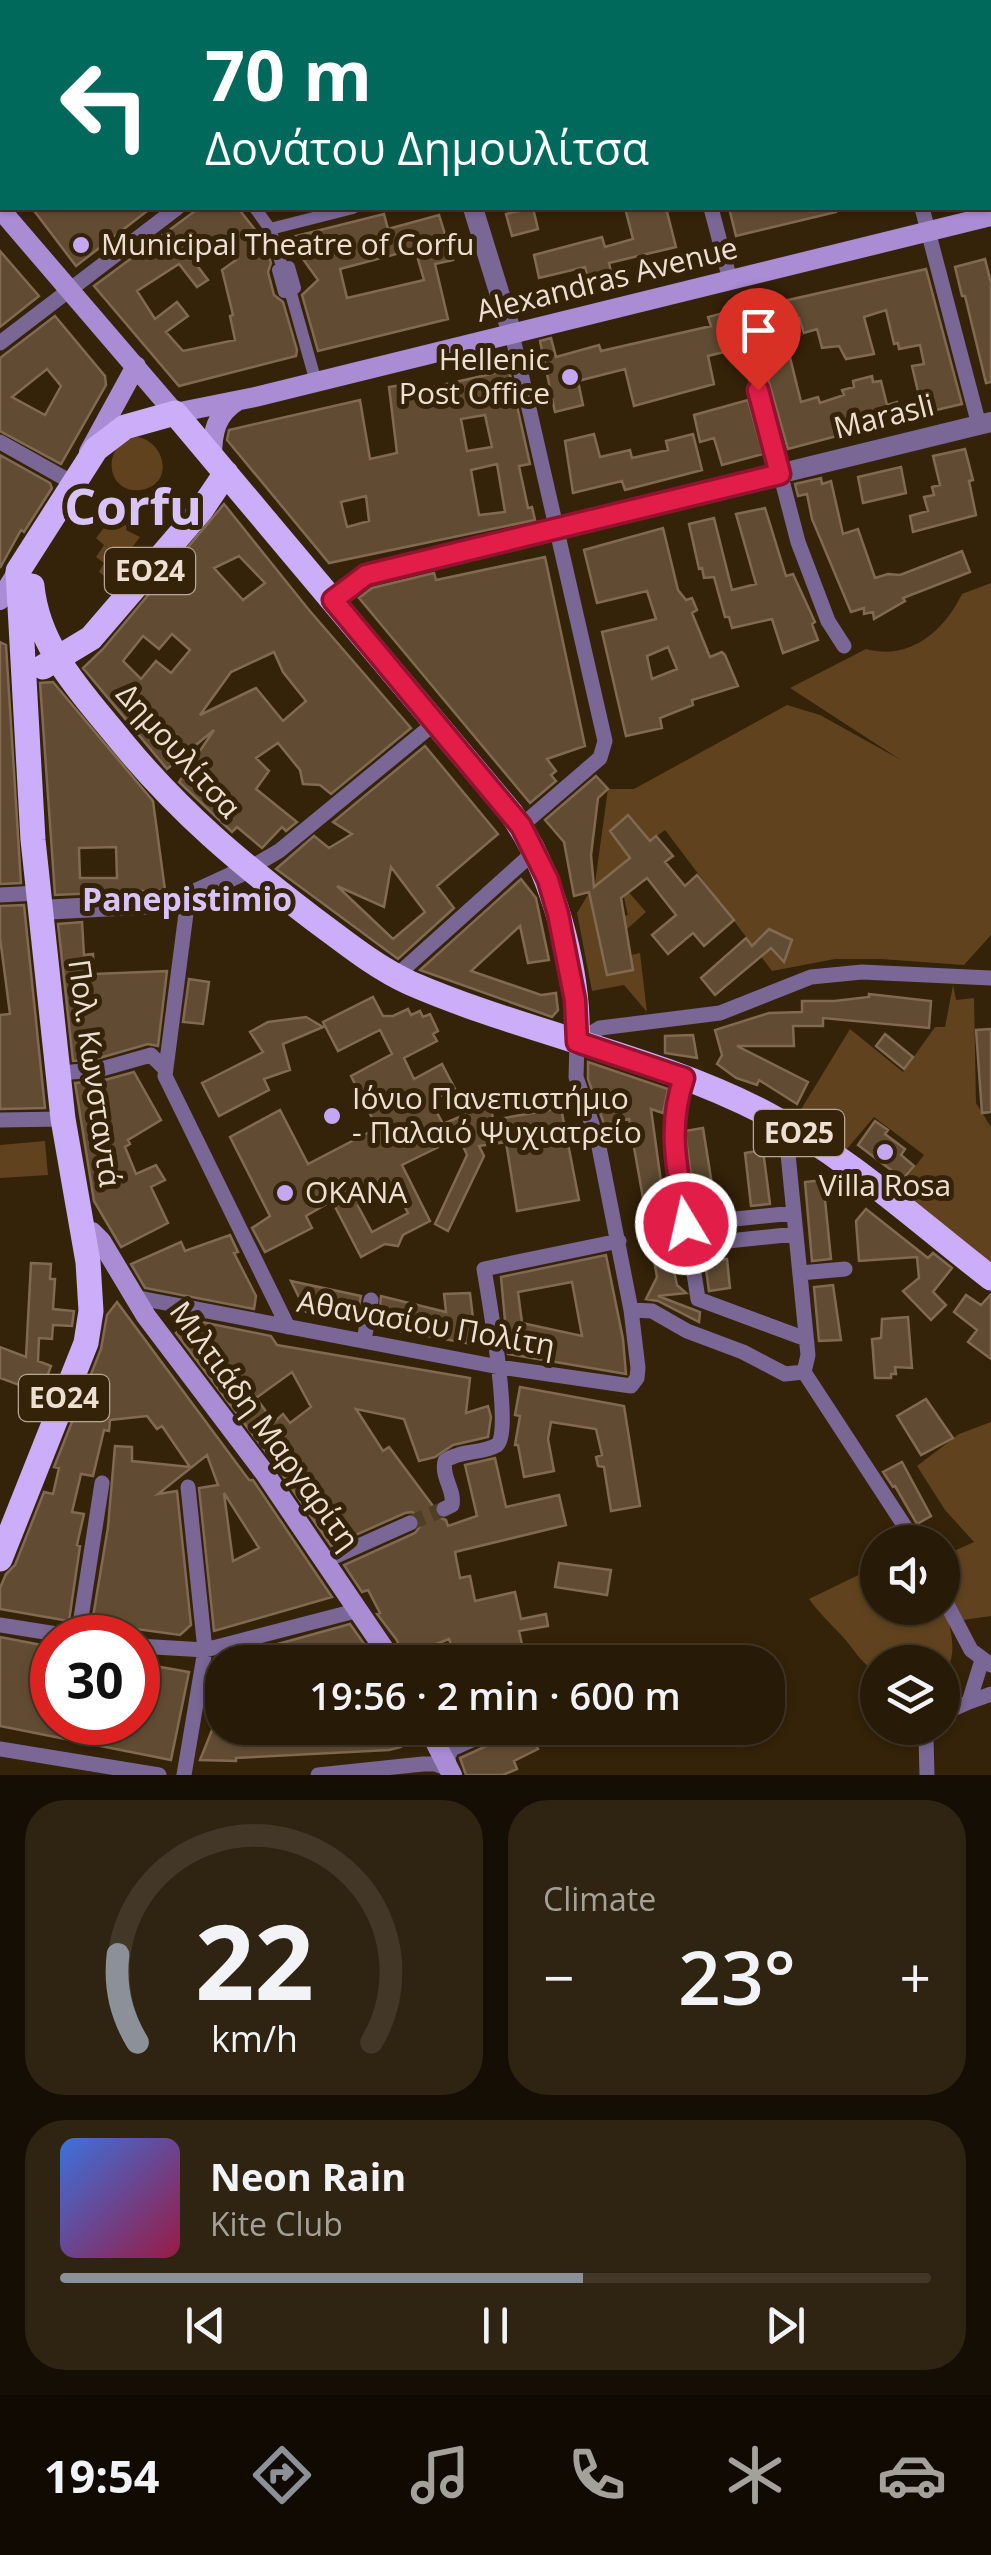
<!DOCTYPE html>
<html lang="en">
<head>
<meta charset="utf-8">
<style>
  :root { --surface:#271a07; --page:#2f2311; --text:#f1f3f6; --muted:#a4a19b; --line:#433828; --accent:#8c9099 }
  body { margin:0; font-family:"Open Sans",sans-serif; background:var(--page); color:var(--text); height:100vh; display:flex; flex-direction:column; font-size:38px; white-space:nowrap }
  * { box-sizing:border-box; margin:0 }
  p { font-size:32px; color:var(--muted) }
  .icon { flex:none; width:55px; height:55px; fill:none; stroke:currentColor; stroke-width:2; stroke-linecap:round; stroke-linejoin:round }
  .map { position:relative; height:1775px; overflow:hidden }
  .drawer { display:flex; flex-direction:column; gap:25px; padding:25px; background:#150e04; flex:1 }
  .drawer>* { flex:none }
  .hud { position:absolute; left:0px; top:0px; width:992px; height:210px; box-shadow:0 2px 8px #0004,0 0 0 2px var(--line); background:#00695c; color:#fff; overflow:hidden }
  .tools { position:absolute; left:860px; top:1525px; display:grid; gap:20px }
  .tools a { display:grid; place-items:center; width:100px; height:100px; border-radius:50%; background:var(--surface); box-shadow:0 2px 8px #0004,0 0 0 2px var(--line); font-size:50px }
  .speed { position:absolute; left:30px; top:1615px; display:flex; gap:20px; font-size:50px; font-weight:700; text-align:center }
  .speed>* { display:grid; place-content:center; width:130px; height:130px; border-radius:50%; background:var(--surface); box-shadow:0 2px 8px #0004,0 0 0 2px var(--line); line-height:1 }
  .speed .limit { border:15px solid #d22; background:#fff; color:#111 }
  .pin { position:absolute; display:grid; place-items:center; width:85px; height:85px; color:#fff; margin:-102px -42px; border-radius:50% 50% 50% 0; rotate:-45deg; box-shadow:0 0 10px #0007 }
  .pin .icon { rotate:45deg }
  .me { position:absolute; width:110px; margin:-55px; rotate:351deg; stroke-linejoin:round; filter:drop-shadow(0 0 8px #0008) }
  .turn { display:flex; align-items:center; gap:35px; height:210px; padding:0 40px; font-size:45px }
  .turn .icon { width:130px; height:130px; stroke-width:2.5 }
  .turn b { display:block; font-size:70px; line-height:85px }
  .big { font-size:75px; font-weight:600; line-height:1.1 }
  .drawer .widget { flex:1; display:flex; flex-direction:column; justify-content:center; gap:15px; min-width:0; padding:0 35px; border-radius:40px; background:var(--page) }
  .drawer .dial { align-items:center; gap:0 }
  .dial svg { height:260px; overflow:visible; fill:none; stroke:var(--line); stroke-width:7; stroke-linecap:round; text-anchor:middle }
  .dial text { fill:var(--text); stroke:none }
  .song { display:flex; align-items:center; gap:30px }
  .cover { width:120px; height:120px; border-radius:15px; background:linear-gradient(135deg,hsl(220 70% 55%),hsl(340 70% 35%)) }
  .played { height:10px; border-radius:5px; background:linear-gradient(90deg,var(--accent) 60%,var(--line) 60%) }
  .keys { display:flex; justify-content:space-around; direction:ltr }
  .heat { display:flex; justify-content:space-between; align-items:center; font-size:55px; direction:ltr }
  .drawer .tiles { flex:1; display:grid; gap:25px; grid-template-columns:1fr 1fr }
  .widget:last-child { grid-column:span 2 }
  .trip { position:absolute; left:205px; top:1645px; width:580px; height:100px; border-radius:40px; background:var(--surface); box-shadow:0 2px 8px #0004,0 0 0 2px var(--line); font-weight:600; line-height:100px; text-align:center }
  .dock { display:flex; height:160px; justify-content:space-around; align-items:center; background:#100a03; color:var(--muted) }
  .dock .icon { width:70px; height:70px }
  .dock .active { color:var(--accent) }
  .dock b { font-size:45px; color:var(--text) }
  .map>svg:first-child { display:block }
  .green { fill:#60431e }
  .building { fill:#614c33; stroke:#816a51; stroke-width:2.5; fill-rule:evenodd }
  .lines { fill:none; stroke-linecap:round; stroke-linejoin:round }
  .minor-tunnel { stroke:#503e27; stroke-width:15; stroke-dasharray:15 8; stroke-linecap:butt }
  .pedestrian { stroke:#7a6795; stroke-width:12 }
  .minor { stroke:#7a6795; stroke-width:15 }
  .tertiary { stroke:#7a6795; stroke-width:20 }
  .secondary { stroke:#aa8cd5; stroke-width:20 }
  .primary { stroke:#cbadf9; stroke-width:25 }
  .route-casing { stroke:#92132f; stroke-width:25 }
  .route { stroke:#e11d48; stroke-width:18 }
  .poi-dot { fill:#c5a7f1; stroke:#342209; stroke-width:4 }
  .labels { text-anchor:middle; stroke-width:10; stroke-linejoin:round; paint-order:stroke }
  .shield { fill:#342209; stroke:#b6a796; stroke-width:2.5 }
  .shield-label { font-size:28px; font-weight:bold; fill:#ede0d2 }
  .poi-label { font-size:30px; fill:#ede0d2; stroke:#342209; text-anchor:start }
  .street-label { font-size:30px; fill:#ede0d2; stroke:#342209 }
  .neighbourhood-label { font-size:32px; font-weight:bold; fill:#d9c3fb; stroke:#342209 }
  .town-label { font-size:50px; font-weight:bold; fill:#d9c3fb; stroke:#342209 }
</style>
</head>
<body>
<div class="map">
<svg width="991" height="1775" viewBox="0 0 991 1775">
  <rect width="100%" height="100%" fill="#342209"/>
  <!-- green -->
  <path class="green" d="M138 437C167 443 174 486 140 490 105 494 100 442 138 437Z
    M113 516 127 526 126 530 140 537 108 579 99 572 104 563 96 557 104 545 96 538Z
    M991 583V935L964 965 881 959H835L772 971 665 830 650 841 628 815 610 831 630 858 612 873 646 912 626 930 624 916 628 915 622 889 596 893 591 902 607 974 633 970 631 955 640 953 647 1012 624 985 592 991 577 913 595 883 608 789H634L787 705 820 715 901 760 790 688 866 649C910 661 944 631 962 594Z
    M953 985 956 1000 974 998 976 1103 991 1127V1268L896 1191 924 1155 874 1117 846 1150 797 1116 850 1029 903 1072 935 1027H945Z
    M45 1141 48 1175 0 1178V1145Z
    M991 1422V1616L949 1622C953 1644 956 1657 943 1676L942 1662H907L888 1655 872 1669C858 1659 854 1649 843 1637 831 1624 820 1614 809 1599L877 1566 878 1608H942L943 1556 974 1542 945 1510 917 1466 959 1434Z"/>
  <!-- building -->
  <path class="building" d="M32 208H151L76 266Z
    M199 208H238L263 240 271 263 268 272 274 295 283 302 297 350 296 356 179 386 94 286ZM216 236 236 260 222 270 233 315 230 316 235 340 183 351 166 332 188 316 177 302 155 319 137 291 179 264 197 287 208 280 189 255Z
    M533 208 538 229 512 236 506 214Z
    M625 208H666L676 247 609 263 612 276 589 282 585 267 539 278 534 255 602 237 605 247 633 239Z
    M729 208H836V212L736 236Z
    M384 214 388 229 439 215 453 260 435 264 448 319 318 351 302 295 318 280 288 238ZM415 249 424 280 347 298 340 269Z
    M0 251 39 296 0 327Z
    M985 259 991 283V382L986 383 965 296H962L955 267Z
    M926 269 962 404 923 413 912 366 924 364 920 345 899 349 898 343 894 344 886 310 864 317 874 354 846 359 839 346 822 348 817 329 804 333 799 318 754 328 748 309Z
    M727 312 736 349 708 356 714 384 634 406 625 369 578 381 583 405 555 412 540 341 551 338 556 357 599 345 601 351 711 326 708 317Z
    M55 316 105 376 106 385 61 464 0 431V358ZM47 369 61 386 45 415 12 397Z
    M787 345 801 402 818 397 820 403 844 395 842 390 854 387 853 381 872 376 873 382 881 381 887 405 897 402 901 419 788 449 760 351Z
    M509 370 530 464 519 466 528 508 532 507 535 520 329 563 227 440 229 430 360 400 370 459 397 453 389 387 414 383 415 391ZM485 415 492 447 467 451 461 419ZM497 464 505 512 479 515 471 470ZM366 496 369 521 347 527 341 502Z
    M748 400 763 454 722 465 714 438 700 442 694 415Z
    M594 434 600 457 630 450 632 458 668 450 666 441 693 434 702 470 625 490 622 481 573 493 565 441Z
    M965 449 973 480 969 481 976 515 913 532 910 516 928 511 924 497 934 495 932 487 940 485 933 456Z
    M0 455 50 483 52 488 24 532 21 530 0 568Z
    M901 467 906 493 863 503 858 477Z
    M821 478 822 484 831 481 843 534 858 529 875 578 888 574 900 575 962 551 970 572 903 598 905 601 874 619 873 612 864 614V608L851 612 812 519 807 494 798 496 795 484Z
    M224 504 309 610 411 728 331 794 320 785 303 784 300 770 278 743 256 758 269 771 256 789 297 822 286 831 282 827 262 848 237 827 232 832 179 782 214 730 167 769 83 668 103 649ZM239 556 265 583 243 600 214 568ZM172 634 190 650 171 673 156 661 141 679 123 661 143 636 159 649ZM274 652 283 672 306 701 283 721 256 688 200 715 231 672Z
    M765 508 786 576 793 574 815 622 812 624 818 640 783 653 772 619 732 628 729 617H725L714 577 704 578 702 568 699 569 689 524 714 518 732 590 756 584 736 514Z
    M663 528 678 590 686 600 692 598 697 610 692 613 710 657 722 652 725 655 738 686 692 700 693 705 660 718 662 728 626 736 602 632 656 619 647 591 597 603 584 550ZM668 647 677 669 652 679 647 656Z
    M545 557 585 746 547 759 556 771 551 775 556 781 530 803 359 598 372 588 434 573 436 580Z
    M0 642 6 645 21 883 0 884Z
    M53 682 153 801 165 890 55 895 40 683ZM116 847 117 878H80L79 848Z
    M425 746 498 834 437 886 454 908 398 959 276 869 314 836 329 848 352 834 333 822ZM391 867 425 912 393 939 337 886 384 907Z
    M596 776 608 789 598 798 591 855 594 887 630 858 610 831 628 815 650 841 656 836 673 856 665 862 685 886 697 875 734 920 704 946 693 933 668 954 652 935 676 915 647 878 621 898 633 970 607 975 589 892 574 896 564 842 545 820Z
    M521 879 536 898 549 960 528 963 520 926 471 971 541 995 556 993 558 1010 552 1017 420 970Z
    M24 905 45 1108 0 1109V1015L10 1014 0 938V906Z
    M82 922 84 955 93 954 94 974 167 971 158 1046 148 1044 96 1059 73 1061 58 924Z
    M769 929 792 940 784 962 771 948 715 995 701 978 746 938 752 946Z
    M189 979 209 982 203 1024 183 1022Z
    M869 994 931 1001 929 1028 823 1018V1026H793L794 1046H737L808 1082 797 1104 759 1080 757 1085 736 1078 717 1064 722 1055 715 1030 769 1013 802 1012V1001H834L869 997Z
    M373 997 383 1016H393L408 1009 411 1015 420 1011 423 1017 430 1014 438 1031 433 1034 437 1041 404 1058 414 1079 442 1064 455 1089 431 1101 443 1124 476 1110 474 1093 489 1091 493 1120 561 1108 579 1200 517 1211 506 1142 479 1146 484 1156 448 1231 435 1224 467 1155 459 1137 402 1165 430 1221 403 1235 398 1246 385 1244 361 1257 332 1201 306 1216 312 1228 265 1252 252 1228 270 1216 230 1137 280 1110 308 1164 377 1128 351 1076 392 1054 380 1030 338 1051 323 1022ZM394 1187 408 1213 372 1232 358 1206Z
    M306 1017 323 1027 283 1044 290 1070 264 1079 269 1090 219 1116 202 1083 263 1052 250 1032 268 1022Z
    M991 1029V1112L982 1113 976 1030Z
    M885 1034 913 1057 904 1069 876 1046Z
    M693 1035 697 1058 665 1053V1036Z
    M588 1062 668 1089 663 1113 651 1109 672 1262 677 1285 686 1293 658 1296 700 1312 699 1322 658 1301 646 1299 657 1277 629 1119 604 1124 588 1079Z
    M134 1072 161 1120 128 1140 130 1144 125 1147 136 1174 156 1165 165 1180 151 1187 168 1223 121 1247 94 1201 75 1083 101 1081Z
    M875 1121 888 1130 885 1134 905 1149 901 1155 914 1166 903 1179 858 1145Z
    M703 1128 716 1210 696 1212 685 1131Z
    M763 1150 770 1204 751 1206 745 1153Z
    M823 1180 831 1259 812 1261 805 1182Z
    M866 1209 928 1258 933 1253 952 1268 933 1292 946 1305 931 1320 903 1291 919 1278 917 1257 859 1261 856 1221Z
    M230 1235 238 1252 234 1253 256 1296 254 1309 145 1288 131 1264 181 1242 185 1251Z
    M606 1255 623 1339 626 1374 508 1354 501 1277ZM572 1282 582 1336 522 1323 518 1292Z
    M727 1259 730 1288 709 1291 705 1262Z
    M31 1263 51 1264 50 1279H55L53 1309 74 1311 72 1326 53 1325 52 1339 39 1338 38 1361 51 1366 41 1393 0 1378V1347L26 1357Z
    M291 1281 361 1296 356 1321 306 1312Z
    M833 1285 841 1340 819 1341 814 1287Z
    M470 1293 475 1335 472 1344 378 1327 381 1296 446 1312 444 1294Z
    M991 1294V1359L968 1342 977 1330 954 1312 966 1295 981 1305Z
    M117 1302 249 1480H253L332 1597 214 1631 199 1488 218 1485 207 1455 158 1494 177 1491 191 1625 180 1635 92 1623 108 1527 115 1446 132 1447V1461L190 1467 162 1426 157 1429 147 1416 110 1420 109 1431 104 1430 93 1476 81 1474 72 1512 84 1514 77 1545 80 1546 69 1621 0 1609V1588L6 1574 15 1565 44 1492 53 1494 59 1468 54 1467 101 1349 107 1315ZM224 1493 259 1548 233 1561Z
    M908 1317 912 1368 895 1367 896 1374H891V1378H875L872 1339 881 1338 882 1319Z
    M192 1320 271 1336 277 1345 470 1378 466 1413 488 1406 491 1417 488 1437 453 1445 435 1457 419 1461 404 1419 356 1409 383 1451 389 1447 433 1506 434 1515 446 1520 448 1526 477 1516 465 1465 495 1458 506 1507 559 1495 566 1525 455 1552 460 1578 470 1576 475 1601 515 1592 521 1619 546 1614 548 1626 519 1631 526 1662H457L449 1639 421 1650 427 1662H408L396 1639 377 1614 380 1613 368 1590 362 1592 344 1565 415 1533 421 1525 420 1518 412 1512 405 1513 331 1546 275 1464 176 1333ZM292 1372 311 1407 290 1423 283 1414 274 1422 256 1398Z
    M520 1387 624 1406 640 1506 611 1511 604 1467 598 1466 596 1457 602 1455 596 1429 551 1422 548 1439 554 1471 524 1477 518 1445H515L520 1416 515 1415Z
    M926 1399 953 1438 921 1455 897 1416Z
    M902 1462 931 1516 917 1524 895 1486 893 1487 883 1472Z
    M559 1563 611 1570 607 1595 555 1587Z
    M350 1624 377 1662H341L340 1660 330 1662H225L224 1659Z
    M0 1637 52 1647V1678L49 1677 43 1711 52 1712 50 1722H138V1663L189 1672 171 1760 0 1726Z
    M222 1705V1732H251L252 1728H411L401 1747 389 1750 236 1758V1761L200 1760Z
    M510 1728H527L538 1749 514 1761 517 1769 503 1775H466L460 1758 504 1738Z"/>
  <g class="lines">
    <!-- minor-tunnel -->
    <path class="minor-tunnel" d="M410 1523 444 1509"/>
    <!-- pedestrian -->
    <path class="pedestrian" d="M255 208 270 229 283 269
      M270 229 353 208
      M290 290 284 292 278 270 289 267 295 288 290 290 316 382"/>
    <!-- minor -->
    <path class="minor" d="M658 0V2
      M866 0 867 2
      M559 2 570 0
      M990 44H991
      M0 105 2 108
      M711 208 730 280
      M922 208 979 425
      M739 315 798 542 828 621 844 646
      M512 334 605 741 600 758 521 826
      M0 343 177 208
      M0 442 73 483
      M248 869 279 851 436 722
      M0 895 38 893
      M188 898 165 1076 288 1327
      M396 976 535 851
      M58 1073 98 1070 151 1055 164 1068
      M683 1078 674 1107 673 1140 698 1299 806 1339
      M0 1120 63 1119
      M687 1224 794 1213
      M690 1245 796 1234
      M800 1273 845 1269
      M134 1297 499 1367 631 1386 637 1378 638 1368 631 1310 598 1142 576 1077 577 1042 600 1028 720 1013 811 977 862 972 991 978
      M631 1310 652 1311 687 1331 743 1352 785 1374 804 1372 808 1355 785 1124
      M364 1341 371 1300
      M804 1372 915 1542
      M444 1509 452 1505C455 1490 441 1477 445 1461 460 1450 482 1454 497 1445 513 1435 488 1293 484 1269L619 1241
      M325 1561 410 1523
      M942 1595 971 1650 991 1665
      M0 1625 82 1638
      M78 1637 102 1483
      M138 1646 205 1650 359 1610
      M969 1702 991 1694
      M942 1714 969 1702 982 1660
      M0 1749 159 1775
      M184 1775 205 1650 188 1487
      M318 1775 423 1764H435L449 1769 448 1756 452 1749 499 1728
      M927 1775 926 1739 930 1728"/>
    <!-- tertiary -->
    <path class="tertiary" d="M406 0 407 2
      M269 2 272 0
      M473 208 512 334
      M333 600 366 575 991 422
      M40 910 174 903 248 869"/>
    <!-- secondary -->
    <path class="secondary" d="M0 209 175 413 255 397 991 216
      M89 452 136 366
      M212 457C212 433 216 414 237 401
      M0 600 18 571
      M84 1230 92 1232 101 1241 146 1316 264 1472 393 1662
      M428 1728 452 1775"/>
    <!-- primary -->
    <path class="primary" d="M32 586C38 649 83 694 121 741 181 814 240 863 315 920 345 942 375 967 410 983 525 1033 653 1055 765 1113 849 1157 917 1221 991 1278
      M43 667 91 638 201 510 226 473
      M0 1559 86 1343 91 1311 88 1262 63 1119 33 840 18 571 96 449 125 427 175 413 511 813C552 870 580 971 577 1042"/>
  </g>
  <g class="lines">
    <!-- route casing -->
    <g class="route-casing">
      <path id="route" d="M686 1224C678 1171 666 1130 684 1078L577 1042 575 1000 558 914 548 880 521 826 333 600 366 575 780 474 758 390"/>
    </g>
    <!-- route -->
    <use href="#route" class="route"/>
  </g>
  <!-- markers -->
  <g class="poi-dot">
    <circle cx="81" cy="245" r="10"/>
    <circle cx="570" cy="377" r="10"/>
    <circle cx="332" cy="1116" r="10"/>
    <circle cx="885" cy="1152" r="10"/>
    <circle cx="285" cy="1193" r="10"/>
  </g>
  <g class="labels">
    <!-- shield labels -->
    <g class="shield">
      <rect x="105" y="548" width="90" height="46" rx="8"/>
      <rect x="754" y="1110" width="90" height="46" rx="8"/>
      <rect x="19" y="1375" width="90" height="46" rx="8"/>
    </g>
    <g class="shield-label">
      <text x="150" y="581">ΕΟ24</text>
      <text x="799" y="1143">ΕΟ25</text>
      <text x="64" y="1408">ΕΟ24</text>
    </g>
    <!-- poi labels -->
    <g class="poi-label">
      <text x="101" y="255">Municipal Theatre of Corfu</text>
      <text x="550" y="370" text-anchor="end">Hellenic<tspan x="550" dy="34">Post Office</tspan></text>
      <text x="352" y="1109">Ιόνιο Πανεπιστήμιο<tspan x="352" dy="34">- Παλαιό Ψυχιατρείο</tspan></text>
      <text x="885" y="1196" text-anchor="middle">Villa Rosa</text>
      <text x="305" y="1203">ΟΚΑΝΑ</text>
    </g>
    <!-- street labels -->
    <g class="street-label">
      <text transform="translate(607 280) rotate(-14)" y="10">Alexandras Avenue</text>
      <text transform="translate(884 417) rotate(-14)" y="10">Marasli</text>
      <text transform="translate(178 751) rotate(48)" y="10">Δημουλίτσα</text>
      <text transform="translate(94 1073) rotate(82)" y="10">Πολ. Κωνσταντά</text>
      <text transform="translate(426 1324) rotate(10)" y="10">Αθανασίου Πολίτη</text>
      <text transform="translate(264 1426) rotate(54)" y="10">Μιλτιάδη Μαργαρίτη</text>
    </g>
    <!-- neighbourhood labels -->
    <g class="neighbourhood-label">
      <text x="187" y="911">Panepistimio</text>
    </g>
    <!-- town labels -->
    <g class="town-label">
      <text x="133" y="525">Corfu</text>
    </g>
  </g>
</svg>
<div class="tools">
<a><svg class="icon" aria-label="sound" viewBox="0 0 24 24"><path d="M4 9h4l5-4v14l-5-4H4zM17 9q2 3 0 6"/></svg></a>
<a><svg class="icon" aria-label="layers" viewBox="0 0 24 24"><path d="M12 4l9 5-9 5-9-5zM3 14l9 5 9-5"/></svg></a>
</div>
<div class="speed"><div class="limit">30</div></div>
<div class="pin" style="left:758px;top:390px;background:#d93025"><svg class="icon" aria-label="arrive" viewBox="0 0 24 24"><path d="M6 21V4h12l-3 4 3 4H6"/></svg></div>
<svg class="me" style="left:686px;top:1224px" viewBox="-20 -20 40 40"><circle r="17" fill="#e11d48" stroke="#fff" stroke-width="3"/><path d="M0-11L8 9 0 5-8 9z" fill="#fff"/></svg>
<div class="trip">19:56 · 2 min · 600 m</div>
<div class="hud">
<div class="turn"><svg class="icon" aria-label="left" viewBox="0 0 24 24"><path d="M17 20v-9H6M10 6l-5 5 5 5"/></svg><div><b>70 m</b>Δονάτου Δημουλίτσα</div></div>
</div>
</div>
<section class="drawer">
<div class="tiles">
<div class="widget dial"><svg viewBox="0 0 100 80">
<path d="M14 69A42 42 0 1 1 86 69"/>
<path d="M14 69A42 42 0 0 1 8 42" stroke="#8c9099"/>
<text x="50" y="56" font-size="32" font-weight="700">22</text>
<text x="50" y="72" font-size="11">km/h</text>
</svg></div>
<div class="widget"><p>Climate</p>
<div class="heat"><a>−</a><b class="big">23°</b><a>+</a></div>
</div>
<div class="widget">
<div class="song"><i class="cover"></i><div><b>Neon Rain</b><p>Kite Club</p></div></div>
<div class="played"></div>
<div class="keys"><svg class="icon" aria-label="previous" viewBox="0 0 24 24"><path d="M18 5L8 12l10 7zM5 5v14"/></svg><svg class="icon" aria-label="pause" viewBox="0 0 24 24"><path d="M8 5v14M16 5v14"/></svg><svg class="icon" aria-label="next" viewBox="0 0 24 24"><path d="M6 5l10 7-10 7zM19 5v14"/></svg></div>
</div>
</div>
</section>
<nav class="dock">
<b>19:54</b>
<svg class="icon active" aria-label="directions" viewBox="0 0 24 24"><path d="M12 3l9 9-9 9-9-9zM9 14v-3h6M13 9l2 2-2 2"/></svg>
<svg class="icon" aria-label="music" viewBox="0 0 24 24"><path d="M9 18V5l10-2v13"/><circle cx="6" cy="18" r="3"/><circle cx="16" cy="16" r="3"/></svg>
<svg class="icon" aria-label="phone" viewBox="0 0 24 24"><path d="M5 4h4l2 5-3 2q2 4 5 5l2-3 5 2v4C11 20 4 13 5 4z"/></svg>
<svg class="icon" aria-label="climate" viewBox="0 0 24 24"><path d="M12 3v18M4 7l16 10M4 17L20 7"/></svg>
<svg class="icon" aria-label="car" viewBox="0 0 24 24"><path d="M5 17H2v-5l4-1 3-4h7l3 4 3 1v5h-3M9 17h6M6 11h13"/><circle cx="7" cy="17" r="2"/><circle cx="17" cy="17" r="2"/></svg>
</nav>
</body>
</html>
